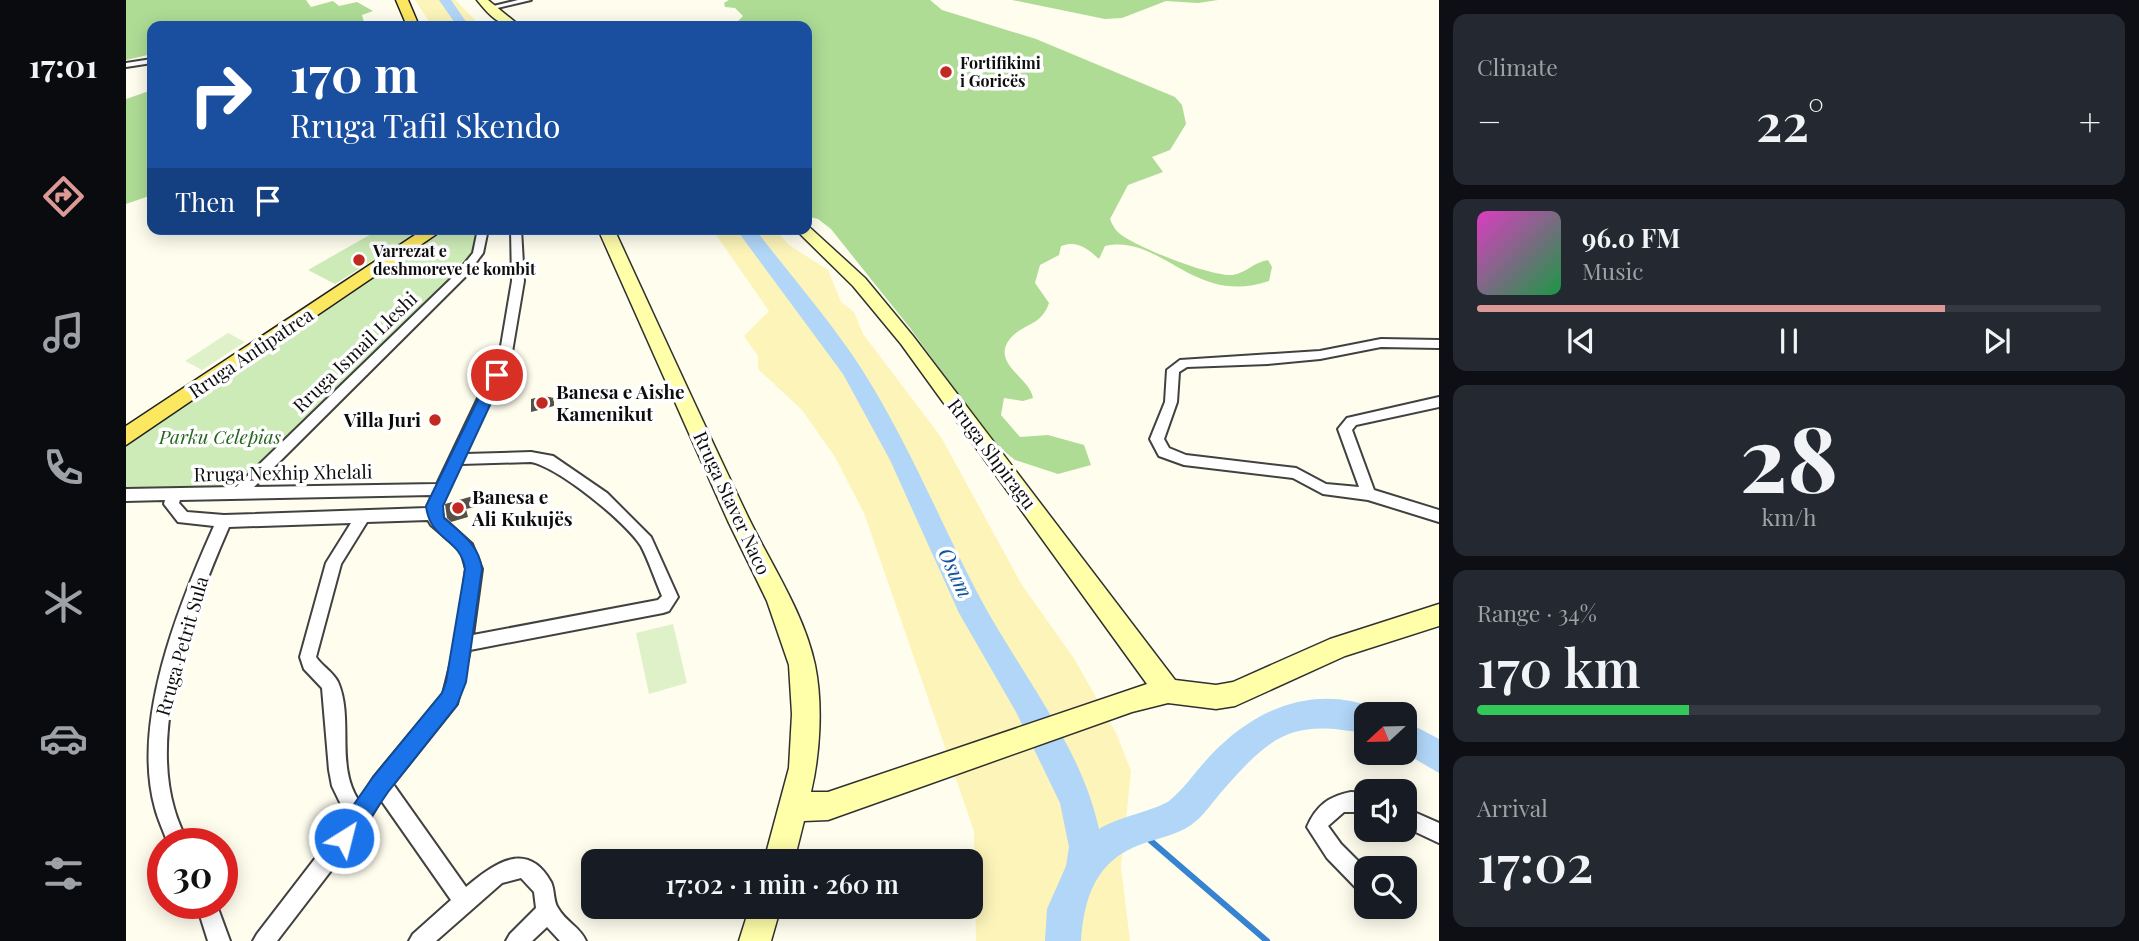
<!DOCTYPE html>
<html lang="en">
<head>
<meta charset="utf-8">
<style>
  :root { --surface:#171b24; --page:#242831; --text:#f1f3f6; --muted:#9ea1a6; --line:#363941; --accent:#dc9996 }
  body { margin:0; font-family:"Playfair Display",serif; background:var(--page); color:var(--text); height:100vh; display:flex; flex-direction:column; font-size:26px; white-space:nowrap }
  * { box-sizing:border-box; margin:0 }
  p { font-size:23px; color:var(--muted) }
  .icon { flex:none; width:38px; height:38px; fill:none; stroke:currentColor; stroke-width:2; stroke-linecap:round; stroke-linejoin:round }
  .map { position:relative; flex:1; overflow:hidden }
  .side { display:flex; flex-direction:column; gap:14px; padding:14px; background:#0d0f14; width:700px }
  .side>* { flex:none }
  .guide { position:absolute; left:21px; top:21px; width:665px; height:214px; border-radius:14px; box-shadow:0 4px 18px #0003; background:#1a4fa0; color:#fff; overflow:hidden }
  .needle { width:46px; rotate:248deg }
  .tools { position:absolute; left:1228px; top:702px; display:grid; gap:14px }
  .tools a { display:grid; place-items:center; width:63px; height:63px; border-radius:14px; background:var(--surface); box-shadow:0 4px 18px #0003; font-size:35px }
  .speed { position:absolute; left:21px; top:828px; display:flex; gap:14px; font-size:35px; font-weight:700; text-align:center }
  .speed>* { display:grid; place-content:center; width:91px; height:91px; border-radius:50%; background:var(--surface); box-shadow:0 4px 18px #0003; line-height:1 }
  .speed .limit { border:10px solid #d22; background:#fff; color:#111 }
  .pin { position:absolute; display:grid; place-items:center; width:60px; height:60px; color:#fff; margin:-30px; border:4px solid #fff; border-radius:50%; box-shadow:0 2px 7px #0007 }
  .me { position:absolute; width:77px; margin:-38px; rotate:36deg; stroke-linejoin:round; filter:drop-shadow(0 0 5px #0008) }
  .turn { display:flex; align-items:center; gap:24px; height:147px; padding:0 28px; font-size:32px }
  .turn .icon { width:91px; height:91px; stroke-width:2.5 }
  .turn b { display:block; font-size:49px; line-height:60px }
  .then { display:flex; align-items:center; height:66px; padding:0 28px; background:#0003; gap:14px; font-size:26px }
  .big { font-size:52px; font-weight:600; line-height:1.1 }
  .side .card { flex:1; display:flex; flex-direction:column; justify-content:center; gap:10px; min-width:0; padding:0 24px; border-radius:14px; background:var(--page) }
  .side .dial { align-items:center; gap:0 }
  .dial b { font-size:91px; line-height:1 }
  .song { display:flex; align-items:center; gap:21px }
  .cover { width:84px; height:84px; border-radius:10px; background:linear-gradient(135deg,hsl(310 70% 55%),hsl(140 70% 35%)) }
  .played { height:7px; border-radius:4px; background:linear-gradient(90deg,var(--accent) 75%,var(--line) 75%) }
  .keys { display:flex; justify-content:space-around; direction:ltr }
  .heat { display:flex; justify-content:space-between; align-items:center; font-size:38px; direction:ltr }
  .charge { height:10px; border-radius:5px; background:linear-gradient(90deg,#34c759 34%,var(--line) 0) }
  .trip { position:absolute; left:455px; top:849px; width:402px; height:70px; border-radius:14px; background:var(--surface); box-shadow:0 4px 18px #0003; font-weight:600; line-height:70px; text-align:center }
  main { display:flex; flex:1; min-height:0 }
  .menu { display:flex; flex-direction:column; width:126px; justify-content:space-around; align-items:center; background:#090b0e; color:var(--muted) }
  .menu .icon { width:49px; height:49px }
  .menu .active { color:var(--accent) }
  .menu b { font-size:32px; color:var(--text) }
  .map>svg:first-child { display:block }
  .green { fill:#ccebb6 }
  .forest { fill:#aedc95 }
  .sand { fill:#fcf4b9 }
  .pitch { fill:#dff1c9 }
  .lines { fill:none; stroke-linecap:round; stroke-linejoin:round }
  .stream { stroke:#3683d1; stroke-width:6 }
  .river { fill:#b1d6f8; fill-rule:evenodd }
  .building { fill:#575049 }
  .street-casing { stroke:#414141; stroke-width:4 }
  .secondary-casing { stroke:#303030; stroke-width:3 }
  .primary-casing { stroke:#1f1f1f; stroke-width:3 }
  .street { fill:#fff; fill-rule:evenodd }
  .secondary { fill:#fffea9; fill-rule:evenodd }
  .primary { fill:#fce761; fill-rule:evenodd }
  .route { fill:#1a73e8; stroke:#114b97; stroke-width:2 }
  .poi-dot { fill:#c22a21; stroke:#fff; stroke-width:2.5 }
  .labels { text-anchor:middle; stroke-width:7; stroke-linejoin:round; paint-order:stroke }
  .far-poi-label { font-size:16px; font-weight:bold; fill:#0e0e0e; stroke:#fff; text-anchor:start }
  .street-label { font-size:19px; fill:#0e0e0e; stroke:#fff }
  .poi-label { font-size:19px; font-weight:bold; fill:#0e0e0e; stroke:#fff; text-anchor:start }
  .park-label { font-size:19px; font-style:italic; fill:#24671c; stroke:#fff }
  .water-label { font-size:21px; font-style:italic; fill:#1355a3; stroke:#fff }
</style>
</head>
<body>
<main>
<nav class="menu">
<b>17:01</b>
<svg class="icon active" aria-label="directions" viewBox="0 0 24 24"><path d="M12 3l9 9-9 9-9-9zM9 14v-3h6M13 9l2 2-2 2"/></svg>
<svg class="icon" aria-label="music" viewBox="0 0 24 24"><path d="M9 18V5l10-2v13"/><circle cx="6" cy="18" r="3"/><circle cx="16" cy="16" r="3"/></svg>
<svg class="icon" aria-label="phone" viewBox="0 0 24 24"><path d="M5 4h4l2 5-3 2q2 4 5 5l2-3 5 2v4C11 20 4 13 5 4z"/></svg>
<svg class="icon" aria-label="climate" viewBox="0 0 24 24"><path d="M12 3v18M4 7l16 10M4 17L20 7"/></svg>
<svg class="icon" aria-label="car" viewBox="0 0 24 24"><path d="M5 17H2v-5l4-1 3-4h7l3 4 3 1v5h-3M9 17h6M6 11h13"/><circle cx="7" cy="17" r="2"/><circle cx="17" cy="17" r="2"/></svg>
<svg class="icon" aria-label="filters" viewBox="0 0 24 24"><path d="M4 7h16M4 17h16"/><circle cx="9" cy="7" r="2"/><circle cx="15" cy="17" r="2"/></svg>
</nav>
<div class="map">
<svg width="1313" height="941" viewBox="0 0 1313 941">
  <rect width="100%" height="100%" fill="#fffdee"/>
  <!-- green -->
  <path class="green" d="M254 229H297L209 284 182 270Z
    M323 229H353L345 256 328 277 274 326 111 489 0 491V442L249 274Z"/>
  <!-- forest -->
  <path class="forest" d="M0 0H180L185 7 207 1 213 6 231 2 247 11 236 15 239 26H26V54L0 60Z
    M603 0H804L816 10 910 39 1049 97 1056 105 1060 124 1044 150 1026 157 1037 172 1002 185 984 219C986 224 989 230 993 233 1009 247 1086 277 1107 275 1120 273 1128 262 1142 260L1146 267 1143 281C1068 307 1035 233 979 246L973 259C961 248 951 240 935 246L933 255 914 265 909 283 923 303C915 327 896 323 883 340 866 364 904 378 907 398L897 401 878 398 875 415 894 437 922 435 958 445 965 465 932 474 889 460 867 442 784 328 705 229 692 219 681 216V26H611L610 23 617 16 609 8 599 7 598 3Z
    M886 0H1092L1072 3 1040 1 996 18 979 19Z
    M26 90V195L0 204V99Z"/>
  <!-- sand -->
  <path class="sand" d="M289 0H329L355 26H306Z
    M586 229H649L663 245 702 270 715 302 728 312 737 334 815 437 896 585 949 660 990 733 1005 771 995 867 1004 941H850L848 831 738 513 709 457 676 410 632 369V356L618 336 643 311Z"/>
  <!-- pitch -->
  <path class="pitch" d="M102 333 119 342 76 370 59 361Z
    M547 624 561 683 523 694 510 633Z"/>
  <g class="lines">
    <!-- stream -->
    <path class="stream" d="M1011 829 1141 941"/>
    <!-- river -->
    <path class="river" d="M313 0H325L343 26H331Z
      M610 229H629C664 275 704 320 735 368 781 440 813 519 852 594 893 672 954 743 973 829 992 817 1030 810 1043 801 1058 789 1070 771 1083 757 1128 709 1187 683 1252 709L1254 714H1241V734C1167 719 1146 734 1098 789 1088 800 1078 816 1065 825 1051 835 1032 838 1016 844 970 860 958 897 955 941H919L921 909 940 866 943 847 934 803 890 712 833 613 764 460 717 374Z
      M1279 721 1313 739V773L1277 752Z"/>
  </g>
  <!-- building -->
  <path class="building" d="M418 396 428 398V406L405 412V399Z
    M347 496 349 507 340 509 342 517 325 522 321 518 319 504Z"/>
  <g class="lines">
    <!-- street casing -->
    <g class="street-casing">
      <path id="street" d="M392 0H405L363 10 359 8Z
        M26 59V63L0 67V63Z
        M352 229H362L357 253 339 277 128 487 311 484 374 352 386 281 385 229H395L398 281 386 352 339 454 405 452 427 456 481 493 525 537 552 597 543 611 537 613 344 650 331 704 267 784 340 887C367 864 401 839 425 882 429 890 427 901 432 908 439 921 454 927 460 941H434L421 927 406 941H380L384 934 410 908 408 892 395 878 376 883 310 941H283L287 934 325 900 255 800 240 825 151 941H127L131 934 221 817 206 786 203 770 196 688 178 669 174 657 200 563 225 523 103 527C69 605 23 722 48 808 51 820 57 832 62 844H42C38 832 32 820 29 808 5 722 53 604 88 526L52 522 38 504 39 500 0 501V489L110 487 331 273 347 253ZM405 462C432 467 500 522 515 546 523 561 529 580 536 596L532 600 347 635 356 569 346 544 317 518 315 506 335 464ZM306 495 301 508 98 515 61 512 53 503 54 500ZM302 520 305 525 335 551 340 569 330 642 317 694 248 777 233 801C209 766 228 719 212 682 207 672 196 666 190 657L215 564 241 522Z
        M1255 339 1313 340V348L1255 347 1194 359 1142 364 1061 367 1053 372 1051 402 1038 439 1043 448 1060 455 1170 468 1200 484 1233 487 1212 429 1221 418 1313 397V407L1230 425 1226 430 1248 490 1313 510V522L1242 500 1197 494 1167 478 1058 465 1033 456 1024 439 1039 402 1041 370 1054 360 1194 351Z
        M1225 792 1241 793V812H1218L1202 826 1215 844 1241 870V895L1234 892 1201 858 1181 827C1190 806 1203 796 1225 792Z
        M1279 808 1313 823V843L1279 827Z
        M70 903H90L104 941H82Z"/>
    </g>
    <!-- secondary casing -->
    <g class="secondary-casing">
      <path id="secondary" d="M351 0H362L394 26C373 27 363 15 351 0Z
        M681 225 739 278 787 336 1049 680 1090 685 1107 682 1204 639 1313 604V626L1219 656 1109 706 1090 709 1042 703 1006 712 702 820 678 821 668 861H638L663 768 666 714 663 665 641 601 602 521 472 229H488C533 326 577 423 623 519 646 566 678 613 689 665 697 704 694 754 685 792H702L1021 684 775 344 727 286 669 229H681Z
        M624 906H655L645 941H613Z"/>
    </g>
    <!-- primary casing -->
    <g class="primary-casing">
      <path id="primary" d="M270 0H282L293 26H281Z
        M298 229H318L0 445V426Z"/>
    </g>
    <!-- street -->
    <use href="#street" class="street"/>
    <!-- secondary -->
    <use href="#secondary" class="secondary"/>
    <!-- primary -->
    <use href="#primary" class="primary"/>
  </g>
  <!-- route -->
  <path class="route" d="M371 370 378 375 317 506 318 518C336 534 353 545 356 569L340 682 331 705 262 792 226 845 218 849 210 845 207 838 210 830 247 777 316 693 320 682 339 569C335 538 304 541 300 506L364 375Z"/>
  <!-- markers -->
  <g class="poi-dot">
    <circle cx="820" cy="72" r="7"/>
    <circle cx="233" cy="260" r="7"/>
    <circle cx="416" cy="403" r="7"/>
    <circle cx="309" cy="420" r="7"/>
    <circle cx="332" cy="508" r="7"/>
  </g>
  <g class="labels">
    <!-- far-poi labels -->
    <g class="far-poi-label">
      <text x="834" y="69">Fortifikimi<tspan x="834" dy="18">i Goricës</tspan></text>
      <text x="247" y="257">Varrezat e<tspan x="247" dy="18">deshmoreve te kombit</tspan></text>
    </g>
    <!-- street labels -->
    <g class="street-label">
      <text transform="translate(229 352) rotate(-44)" y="7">Rruga Ismail Lleshi</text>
      <text transform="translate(125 353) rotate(-34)" y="7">Rruga Antipatrea</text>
      <text transform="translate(866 454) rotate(53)" y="7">Rruga Shpiragu</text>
      <text transform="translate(157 473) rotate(-1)" y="7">Rruga Nexhip Xhelali</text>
      <text transform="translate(606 503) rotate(65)" y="7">Rruga Staver Naco</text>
      <text transform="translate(56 646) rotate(-74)" y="7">Rruga Petrit Sula</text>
    </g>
    <!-- poi labels -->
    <g class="poi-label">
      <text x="430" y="399">Banesa e Aishe<tspan x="430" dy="22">Kamenikut</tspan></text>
      <text x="295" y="427" text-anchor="end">Villa Juri</text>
      <text x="346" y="504">Banesa e<tspan x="346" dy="22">Ali Kukujës</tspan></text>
    </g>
    <!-- park labels -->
    <g class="park-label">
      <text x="94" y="444">Parku Celepias</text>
    </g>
    <!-- water labels -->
    <g class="water-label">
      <text transform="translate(829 573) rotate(65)" y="7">Osum</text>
    </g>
  </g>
</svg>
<div class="tools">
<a><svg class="needle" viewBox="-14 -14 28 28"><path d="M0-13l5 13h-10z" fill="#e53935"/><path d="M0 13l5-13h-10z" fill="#9ea1a6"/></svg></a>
<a><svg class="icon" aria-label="sound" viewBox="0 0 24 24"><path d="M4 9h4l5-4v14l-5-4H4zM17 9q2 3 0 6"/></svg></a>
<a><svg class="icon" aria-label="search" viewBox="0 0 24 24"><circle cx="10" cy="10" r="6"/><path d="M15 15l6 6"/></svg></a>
</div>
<div class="speed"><div class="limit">30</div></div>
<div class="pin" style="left:371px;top:375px;background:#d93025"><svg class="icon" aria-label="arrive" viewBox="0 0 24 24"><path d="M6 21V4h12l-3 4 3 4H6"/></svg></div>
<svg class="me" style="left:218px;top:838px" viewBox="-20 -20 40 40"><circle r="17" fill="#1a73e8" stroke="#fff" stroke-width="3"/><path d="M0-11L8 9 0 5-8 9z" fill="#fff"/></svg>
<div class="trip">17:02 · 1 min · 260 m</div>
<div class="guide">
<div class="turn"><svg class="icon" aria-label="right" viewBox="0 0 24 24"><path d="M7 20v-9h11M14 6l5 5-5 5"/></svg><div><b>170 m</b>Rruga Tafil Skendo</div></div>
<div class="then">Then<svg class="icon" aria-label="arrive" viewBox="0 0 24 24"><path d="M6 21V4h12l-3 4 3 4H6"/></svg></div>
</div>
</div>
<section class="side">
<div class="card"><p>Climate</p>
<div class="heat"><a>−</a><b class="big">22°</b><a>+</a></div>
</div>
<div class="card">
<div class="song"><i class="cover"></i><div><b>96.0 FM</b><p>Music</p></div></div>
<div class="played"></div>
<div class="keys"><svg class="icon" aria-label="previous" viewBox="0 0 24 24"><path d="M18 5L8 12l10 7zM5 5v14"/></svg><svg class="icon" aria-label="pause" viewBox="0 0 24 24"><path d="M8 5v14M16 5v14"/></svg><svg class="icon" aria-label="next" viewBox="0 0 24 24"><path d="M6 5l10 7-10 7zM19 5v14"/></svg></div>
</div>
<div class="card dial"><b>28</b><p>km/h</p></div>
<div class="card"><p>Range · 34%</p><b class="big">170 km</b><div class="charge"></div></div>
<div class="card"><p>Arrival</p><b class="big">17:02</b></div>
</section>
</main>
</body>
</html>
